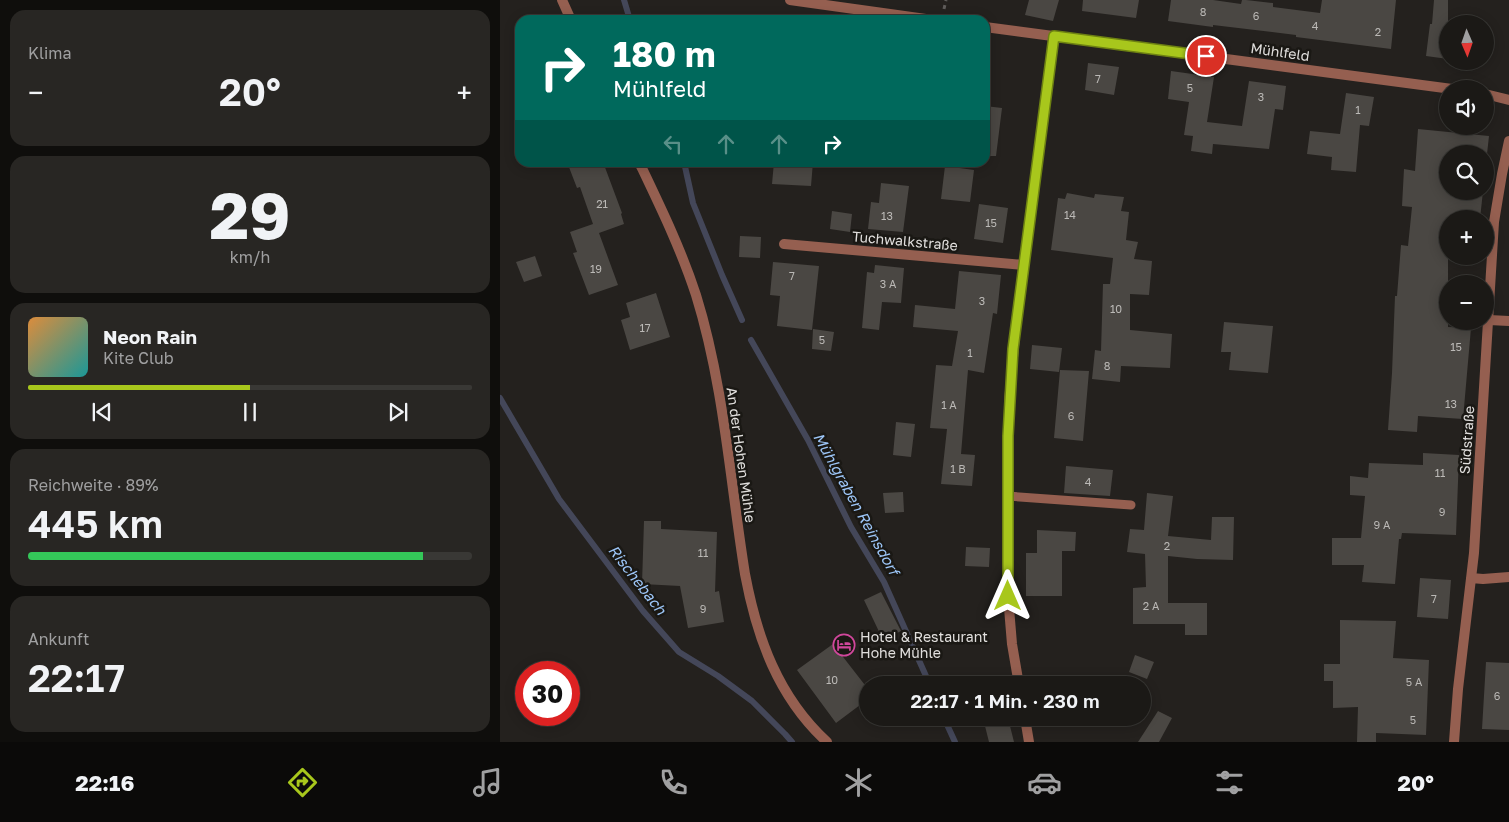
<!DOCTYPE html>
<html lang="de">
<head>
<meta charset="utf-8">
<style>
  :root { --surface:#1b1916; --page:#282623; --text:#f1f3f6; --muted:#a0a0a1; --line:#393835; --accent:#a8c71c }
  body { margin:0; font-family:"Golos Text",sans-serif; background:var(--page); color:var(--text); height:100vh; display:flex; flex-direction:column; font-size:19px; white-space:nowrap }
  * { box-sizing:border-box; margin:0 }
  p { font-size:16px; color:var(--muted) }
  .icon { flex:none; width:28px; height:28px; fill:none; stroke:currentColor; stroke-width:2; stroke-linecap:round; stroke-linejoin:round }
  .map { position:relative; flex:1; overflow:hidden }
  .panel { display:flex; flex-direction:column; gap:10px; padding:10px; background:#0f0e0c; width:500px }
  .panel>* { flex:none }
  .hud { position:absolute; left:15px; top:15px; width:475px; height:152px; border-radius:15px; box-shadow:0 2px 12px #0003,0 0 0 1px var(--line); background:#00695c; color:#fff; overflow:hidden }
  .needle { width:32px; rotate:178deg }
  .fabs { position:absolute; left:939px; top:15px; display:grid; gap:10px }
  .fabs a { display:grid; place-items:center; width:55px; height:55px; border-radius:50%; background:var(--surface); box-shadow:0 2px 12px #0003,0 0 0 1px var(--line); font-size:25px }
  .speed { position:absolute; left:15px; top:661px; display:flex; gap:10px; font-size:25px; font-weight:700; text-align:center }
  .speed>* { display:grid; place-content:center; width:65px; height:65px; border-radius:50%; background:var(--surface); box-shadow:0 2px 12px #0003,0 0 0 1px var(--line); line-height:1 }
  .speed .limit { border:8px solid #d22; background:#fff; color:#111 }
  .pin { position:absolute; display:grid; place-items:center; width:42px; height:42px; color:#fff; margin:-21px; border:2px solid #fff; border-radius:50%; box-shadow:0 1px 5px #0007 }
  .me { position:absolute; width:55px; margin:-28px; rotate:0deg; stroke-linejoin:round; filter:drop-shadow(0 0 4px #0008) }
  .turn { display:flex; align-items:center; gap:18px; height:105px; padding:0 15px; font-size:22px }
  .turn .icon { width:65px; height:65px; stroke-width:2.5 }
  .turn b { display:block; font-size:35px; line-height:42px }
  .lanes { display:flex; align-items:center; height:48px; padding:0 15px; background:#0003; justify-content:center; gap:25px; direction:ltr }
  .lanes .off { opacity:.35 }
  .big { font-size:38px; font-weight:600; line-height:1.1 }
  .panel .card { flex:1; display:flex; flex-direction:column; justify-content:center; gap:8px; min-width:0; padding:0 18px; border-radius:15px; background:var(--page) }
  .panel .dial { align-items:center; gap:0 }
  .dial b { font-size:65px; line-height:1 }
  .song { display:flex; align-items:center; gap:15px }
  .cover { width:60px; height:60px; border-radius:8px; background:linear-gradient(135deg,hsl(30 70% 55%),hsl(180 70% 35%)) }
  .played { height:5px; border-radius:2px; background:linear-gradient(90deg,var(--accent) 50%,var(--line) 50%) }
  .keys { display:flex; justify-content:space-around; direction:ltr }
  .heat { display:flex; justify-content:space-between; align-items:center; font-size:28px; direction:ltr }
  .charge { height:8px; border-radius:4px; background:linear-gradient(90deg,#34c759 89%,var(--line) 0) }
  .trip { position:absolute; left:359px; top:676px; width:292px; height:50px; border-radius:25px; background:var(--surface); box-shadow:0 2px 12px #0003,0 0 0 1px var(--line); font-weight:600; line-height:50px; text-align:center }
  .dock { display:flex; height:80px; justify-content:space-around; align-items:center; background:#0b0a09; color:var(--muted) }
  .dock .icon { width:35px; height:35px }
  .dock .selected { color:var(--accent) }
  .dock b { font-size:22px; color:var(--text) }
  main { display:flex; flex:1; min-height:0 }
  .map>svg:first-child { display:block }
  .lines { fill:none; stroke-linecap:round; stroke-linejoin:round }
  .stream { stroke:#444759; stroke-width:6 }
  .building { fill:#4a4743 }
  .path { stroke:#5f5c5a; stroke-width:3; stroke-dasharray:4 4; stroke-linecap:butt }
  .service { stroke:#955f50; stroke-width:9 }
  .minor { stroke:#955f50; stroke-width:10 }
  .tertiary { stroke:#955f50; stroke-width:10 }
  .route-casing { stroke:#6d8112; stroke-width:12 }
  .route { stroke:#a8c71c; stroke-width:9 }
  .labels { text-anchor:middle; stroke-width:5; stroke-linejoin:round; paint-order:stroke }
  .number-label { font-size:11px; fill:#bbb9b6 }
  .street-label { font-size:14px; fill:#e1dfdd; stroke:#1a1814 }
  .poi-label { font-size:14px; fill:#e1dfdd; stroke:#1a1814; text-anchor:start }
  .water-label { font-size:15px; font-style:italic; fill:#9dc6f8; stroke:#1a1814 }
</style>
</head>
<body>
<main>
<section class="panel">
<div class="card"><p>Klima</p>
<div class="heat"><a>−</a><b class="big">20°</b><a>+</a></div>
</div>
<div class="card dial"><b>29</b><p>km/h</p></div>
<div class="card">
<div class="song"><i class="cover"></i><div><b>Neon Rain</b><p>Kite Club</p></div></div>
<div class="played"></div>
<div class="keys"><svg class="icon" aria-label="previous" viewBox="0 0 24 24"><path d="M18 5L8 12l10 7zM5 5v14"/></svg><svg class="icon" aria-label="pause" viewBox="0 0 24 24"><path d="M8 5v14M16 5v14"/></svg><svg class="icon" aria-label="next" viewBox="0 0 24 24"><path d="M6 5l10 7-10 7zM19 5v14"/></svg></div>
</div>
<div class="card"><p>Reichweite · 89%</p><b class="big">445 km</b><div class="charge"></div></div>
<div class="card"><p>Ankunft</p><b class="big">22:17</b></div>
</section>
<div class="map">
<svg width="1009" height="742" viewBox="0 0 1009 742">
  <rect width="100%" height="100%" fill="#24211e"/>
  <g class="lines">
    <!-- stream -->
    <path class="stream" d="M124 0 130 20
      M184 162 193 203 222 275 242 320
      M251 340 308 440 351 527 384 582 430 685
      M0 398 59 499 143 611 179 652 218 676 252 701 285 734 292 742
      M444 718 455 742"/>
  </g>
  <!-- building -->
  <path class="building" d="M529 0H559L553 21 525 15Z
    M583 0H639L636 18 582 11Z
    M671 0H713L741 4 742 0H746L773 3V7L820 13 822 0H896L891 49 796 37V35L713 25V27L668 21Z
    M934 0H948V59L926 56 930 24H932Z
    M588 63 619 67 614 95 585 90Z
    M671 71 714 77 707 122 742 126 749 81 786 86 783 110 775 109 769 149 713 144 712 154 691 151 693 136 684 135 689 102 668 99Z
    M846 93 874 97 869 126 860 125 856 172 831 170 832 157 807 154 810 131 840 134Z
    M485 106 502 108 496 156H485Z
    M918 129 989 136 987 154H948V191H983L980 219H948V327L971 328 963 419 918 416 917 432 888 430 892 373 895 296H897L901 245 908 246 912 207 902 206 904 169 915 171Z
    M67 162H103L122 213 121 214 124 224 99 233 118 285 89 295 73 253 77 252 70 232 93 224 80 187 77 188Z
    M274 162H313L311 186 272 184Z
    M445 166 474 170 470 202 441 199Z
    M381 183 409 186 403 232 368 229 371 202 379 203Z
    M567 193 594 198 595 194 624 197 621 211 629 212 626 240 638 242 634 259 652 261 649 295 630 294V330L672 334 670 368 621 366 620 382 592 379 595 350 601 351 603 284H610L613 258 551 250 558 198 565 199Z
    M479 204 508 208 503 243 474 239Z
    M332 211 352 214 350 232 330 229Z
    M240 236 261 237 260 258 239 257Z
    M35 256 42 276 24 282 16 262Z
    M273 262 319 266 312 330 277 326 280 296 270 295Z
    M375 265 404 268 401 303 382 302 379 330 362 328 367 272 374 273Z
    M459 271 501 275 497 314 493 313 484 373 468 370 461 454 475 455 472 486 441 484 447 429 430 428 436 365 452 366 458 331 413 327 415 305 455 309Z
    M156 293 170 337 130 350 121 320 130 317 126 303Z
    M724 322 773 326 768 373 729 370 731 352H721Z
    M313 329 334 332 331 351 312 349Z
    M532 345 562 348 559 372 530 369Z
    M560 370 589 371 583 441 554 438Z
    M396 422 415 424 411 457 393 455Z
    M923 453 959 455 956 535 902 533 901 539H899L895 584 862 582 864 565H832V538H861L865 496 850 495V476L868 478 869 463 923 465Z
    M566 466 613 470 610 496 564 493Z
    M403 492 404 512 385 513 383 493Z
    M647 493 673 496 668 536 711 540 712 517H734L733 560 697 559 668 556V603H707V635H685V624H633V588L646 587 645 554 627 552 630 529 644 530Z
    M144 521H161V529L217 532 215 592 219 591 224 622 188 628 180 586 142 584Z
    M537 530 576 532 575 551H562V596H526V553H537Z
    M466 547 490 548 489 567 465 566Z
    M920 578 951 580 948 619 917 617Z
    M381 592 401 631 383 640 364 600Z
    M840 620 896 621 893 658 929 660 926 735 876 733V742H857L858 707 833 708V681H824V664H840Z
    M333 644 368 689V699L336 723 297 670Z
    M635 655 654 662 647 679 629 672Z
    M986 662 1009 663V730L982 729Z
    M658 711 672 718 659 742H638Z
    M483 718H508L514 742H489Z"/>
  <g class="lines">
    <!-- path -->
    <path class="path" d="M444 9 446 0"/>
    <!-- service -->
    <path class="service" d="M507 496 631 505"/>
    <!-- minor -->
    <path class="minor" d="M290 0 433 20
      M485 27 952 89
      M985 94 1009 100
      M284 244 524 265
      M989 320 1009 321
      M971 578 983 579 1009 577
      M519 685 512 644 508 596 509 402 516 324 554 36
      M525 718 529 742
      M954 742 958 689 974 553 994 222 1002 174 1009 141"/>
    <!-- tertiary -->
    <path class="tertiary" d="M62 0 71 20
      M139 162C160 206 181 249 196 295 224 385 230 481 245 574 257 638 278 697 327 742"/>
  </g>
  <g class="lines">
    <!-- route casing -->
    <g class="route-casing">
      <path id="route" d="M508 596V436L513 349 554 36 706 56"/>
    </g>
    <!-- route -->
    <use href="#route" class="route"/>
  </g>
  <!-- icons -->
  <defs>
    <g id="hotel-ring" transform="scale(1.125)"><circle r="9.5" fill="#1a1814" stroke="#d1479c" stroke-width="1.5"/><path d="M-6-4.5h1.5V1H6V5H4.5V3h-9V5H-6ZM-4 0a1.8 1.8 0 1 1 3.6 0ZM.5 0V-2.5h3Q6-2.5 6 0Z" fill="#d1479c"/></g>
  </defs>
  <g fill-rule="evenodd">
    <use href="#hotel-ring" x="344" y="645"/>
  </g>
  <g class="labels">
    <!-- number labels -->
    <g class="number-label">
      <text x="703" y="16">8</text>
      <text x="756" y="20">6</text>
      <text x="815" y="30">4</text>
      <text x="878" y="36">2</text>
      <text x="598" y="83">7</text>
      <text x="690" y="92">5</text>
      <text x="761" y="101">3</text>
      <text x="858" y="114">1</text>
      <text x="102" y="208">21</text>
      <text x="570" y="219">14</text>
      <text x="387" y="220">13</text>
      <text x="491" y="227">15</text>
      <text x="96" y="273">19</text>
      <text x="292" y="280">7</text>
      <text x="388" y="288">3 A</text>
      <text x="482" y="305">3</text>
      <text x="616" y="313">10</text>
      <text x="145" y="332">17</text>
      <text x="322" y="344">5</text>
      <text x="956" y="351">15</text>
      <text x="470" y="357">1</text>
      <text x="607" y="370">8</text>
      <text x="951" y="408">13</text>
      <text x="449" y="409">1 A</text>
      <text x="571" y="420">6</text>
      <text x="458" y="473">1 B</text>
      <text x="940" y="477">11</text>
      <text x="588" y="486">4</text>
      <text x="942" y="516">9</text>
      <text x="882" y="529">9 A</text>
      <text x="667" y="550">2</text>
      <text x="203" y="557">11</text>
      <text x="934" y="603">7</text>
      <text x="651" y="610">2 A</text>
      <text x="203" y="613">9</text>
      <text x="332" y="684">10</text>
      <text x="914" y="686">5 A</text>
      <text x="997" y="700">6</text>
      <text x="913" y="724">5</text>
    </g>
    <!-- street labels -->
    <g class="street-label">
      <text transform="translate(780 52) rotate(8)" y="5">Mühlfeld</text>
      <text transform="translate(405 241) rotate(5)" y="5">Tuchwalkstraße</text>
      <text transform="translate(967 440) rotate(-86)" y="5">Südstraße</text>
      <text transform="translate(241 455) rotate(82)" y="5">An der Hohen Mühle</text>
    </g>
    <!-- poi labels -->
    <g class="poi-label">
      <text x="360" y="642">Hotel &amp; Restaurant<tspan x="360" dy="16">Hohe Mühle</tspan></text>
    </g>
    <!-- water labels -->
    <g class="water-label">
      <text transform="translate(356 504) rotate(61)" y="5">Mühlgraben Reinsdorf</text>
      <text transform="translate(137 580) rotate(52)" y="5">Rischebach</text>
    </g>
  </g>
</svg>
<div class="fabs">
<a><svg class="needle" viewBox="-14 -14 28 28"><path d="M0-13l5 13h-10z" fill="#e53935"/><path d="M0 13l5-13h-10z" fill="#a0a0a1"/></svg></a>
<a><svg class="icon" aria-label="sound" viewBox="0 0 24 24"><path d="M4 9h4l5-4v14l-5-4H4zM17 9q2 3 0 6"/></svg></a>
<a><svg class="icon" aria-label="search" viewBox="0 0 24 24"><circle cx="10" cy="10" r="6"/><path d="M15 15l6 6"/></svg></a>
<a>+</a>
<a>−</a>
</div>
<div class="speed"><div class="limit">30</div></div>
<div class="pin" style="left:706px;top:56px;background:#d93025"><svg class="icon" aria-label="arrive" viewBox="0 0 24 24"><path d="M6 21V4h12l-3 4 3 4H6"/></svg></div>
<svg class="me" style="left:508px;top:596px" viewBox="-20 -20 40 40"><path d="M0-17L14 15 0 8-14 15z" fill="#a8c71c" stroke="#fff" stroke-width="4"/></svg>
<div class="trip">22:17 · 1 Min. · 230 m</div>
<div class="hud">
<div class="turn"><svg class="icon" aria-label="right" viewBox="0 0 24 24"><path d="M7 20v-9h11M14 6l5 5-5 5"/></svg><div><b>180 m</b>Mühlfeld</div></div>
<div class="lanes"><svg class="icon off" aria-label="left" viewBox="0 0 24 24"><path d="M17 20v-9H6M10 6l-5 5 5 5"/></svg><svg class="icon off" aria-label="ahead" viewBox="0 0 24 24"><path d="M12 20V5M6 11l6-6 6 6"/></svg><svg class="icon off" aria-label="ahead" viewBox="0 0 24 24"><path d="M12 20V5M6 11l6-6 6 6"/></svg><svg class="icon" aria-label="right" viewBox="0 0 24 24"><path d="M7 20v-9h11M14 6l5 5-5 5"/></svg></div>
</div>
</div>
</main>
<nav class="dock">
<b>22:16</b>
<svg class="icon selected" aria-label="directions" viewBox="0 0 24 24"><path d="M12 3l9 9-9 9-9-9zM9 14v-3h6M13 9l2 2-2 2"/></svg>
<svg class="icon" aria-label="music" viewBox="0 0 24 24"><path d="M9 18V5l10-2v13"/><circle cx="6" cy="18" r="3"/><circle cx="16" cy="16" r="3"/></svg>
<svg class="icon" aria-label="phone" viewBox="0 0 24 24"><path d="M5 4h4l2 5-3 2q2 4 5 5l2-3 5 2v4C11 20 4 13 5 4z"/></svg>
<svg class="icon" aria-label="climate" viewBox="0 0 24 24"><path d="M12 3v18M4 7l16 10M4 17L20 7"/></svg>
<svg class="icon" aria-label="car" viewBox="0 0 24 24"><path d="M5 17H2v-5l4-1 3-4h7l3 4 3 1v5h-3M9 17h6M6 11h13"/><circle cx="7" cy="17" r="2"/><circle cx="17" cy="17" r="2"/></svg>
<svg class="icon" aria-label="filters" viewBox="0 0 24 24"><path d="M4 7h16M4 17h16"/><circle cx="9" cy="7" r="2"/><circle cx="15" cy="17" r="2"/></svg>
<b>20°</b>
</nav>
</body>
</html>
